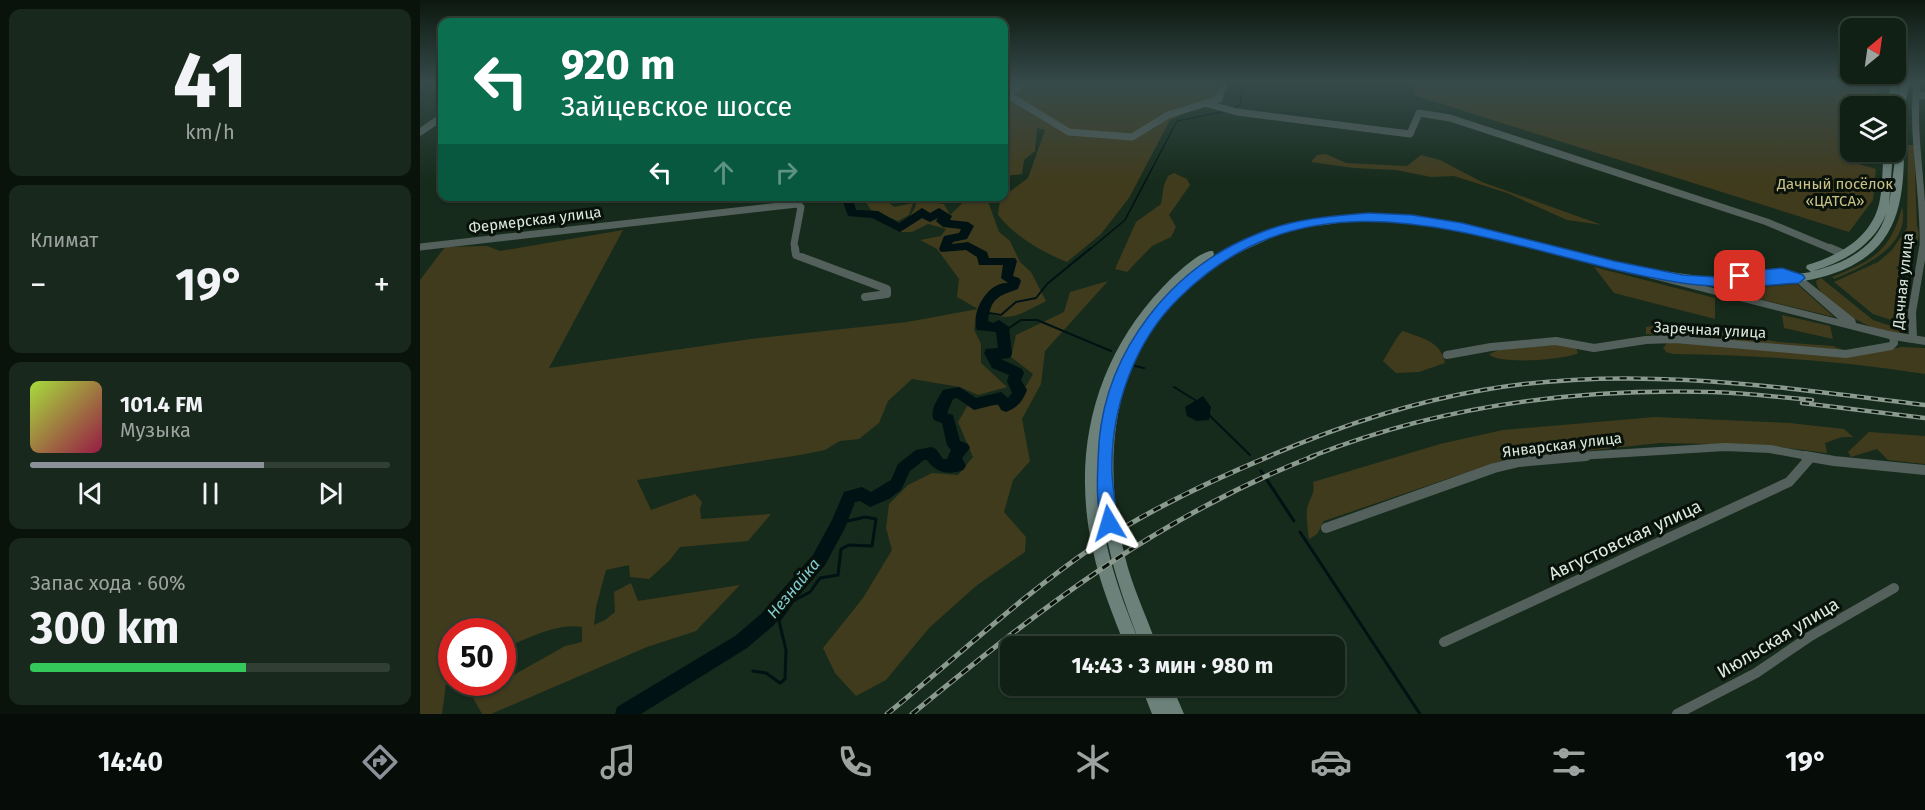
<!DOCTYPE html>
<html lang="ru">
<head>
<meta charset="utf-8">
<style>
  :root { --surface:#102014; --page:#19281d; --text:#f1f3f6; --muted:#9ca3a0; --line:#303e34; --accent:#8c9099 }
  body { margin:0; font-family:"Fira Sans",sans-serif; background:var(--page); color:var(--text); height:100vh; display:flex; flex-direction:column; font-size:22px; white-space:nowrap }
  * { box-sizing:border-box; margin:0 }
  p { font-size:20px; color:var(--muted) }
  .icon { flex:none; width:33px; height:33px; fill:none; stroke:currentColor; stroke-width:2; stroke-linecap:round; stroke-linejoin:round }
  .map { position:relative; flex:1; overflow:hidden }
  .drawer { display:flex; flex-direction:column; gap:9px; padding:9px; background:#09120b; width:420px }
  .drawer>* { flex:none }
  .hud { position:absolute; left:18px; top:18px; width:570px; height:183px; border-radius:12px; box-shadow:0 2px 4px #0004,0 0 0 2px var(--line); background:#0b6e4f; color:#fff; overflow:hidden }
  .needle { width:39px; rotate:29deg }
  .controls { position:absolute; left:1420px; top:18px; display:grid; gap:12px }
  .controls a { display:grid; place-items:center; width:66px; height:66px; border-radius:12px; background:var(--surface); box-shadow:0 2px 4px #0004,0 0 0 2px var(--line); font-size:30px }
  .speed { position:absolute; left:18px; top:618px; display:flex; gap:12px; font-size:30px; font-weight:700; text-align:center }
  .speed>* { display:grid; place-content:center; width:78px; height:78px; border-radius:50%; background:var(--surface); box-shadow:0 2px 4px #0004,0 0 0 2px var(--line); line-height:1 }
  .speed .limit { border:9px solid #d22; background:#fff; color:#111 }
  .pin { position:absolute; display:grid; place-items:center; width:51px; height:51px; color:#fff; margin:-26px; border-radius:12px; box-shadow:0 3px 9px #0006 }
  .me { position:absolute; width:66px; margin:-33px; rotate:353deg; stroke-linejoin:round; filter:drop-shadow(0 0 4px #0008) }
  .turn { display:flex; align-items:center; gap:21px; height:126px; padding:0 24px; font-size:27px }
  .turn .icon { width:78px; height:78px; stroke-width:2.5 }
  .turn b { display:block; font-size:42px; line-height:51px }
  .lanes { display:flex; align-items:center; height:57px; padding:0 24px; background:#0003; justify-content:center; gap:30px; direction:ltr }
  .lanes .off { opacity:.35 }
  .big { font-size:45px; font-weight:700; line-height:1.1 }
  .drawer .card { flex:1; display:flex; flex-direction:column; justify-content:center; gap:9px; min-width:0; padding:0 21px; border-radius:12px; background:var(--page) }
  .drawer .dial { align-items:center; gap:0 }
  .dial b { font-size:78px; line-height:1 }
  .song { display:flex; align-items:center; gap:18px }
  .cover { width:72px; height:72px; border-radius:9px; background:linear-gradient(135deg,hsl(80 70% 55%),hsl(340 70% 35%)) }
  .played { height:6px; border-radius:3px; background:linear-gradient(90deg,var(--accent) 65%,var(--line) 65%) }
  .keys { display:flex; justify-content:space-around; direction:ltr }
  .heat { display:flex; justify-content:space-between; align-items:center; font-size:33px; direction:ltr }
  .charge { height:9px; border-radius:4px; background:linear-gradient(90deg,#34c759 60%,var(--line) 0) }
  .trip { position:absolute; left:580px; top:636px; width:345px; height:60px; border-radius:12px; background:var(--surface); box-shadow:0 2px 4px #0004,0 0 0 2px var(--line); font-weight:700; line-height:60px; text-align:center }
  .tabs { display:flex; height:96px; justify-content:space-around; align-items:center; background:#060d08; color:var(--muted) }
  .tabs .icon { width:42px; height:42px }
  .tabs .active { color:var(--accent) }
  .tabs b { font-size:27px; color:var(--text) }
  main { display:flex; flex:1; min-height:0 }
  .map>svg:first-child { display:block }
  .green { fill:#403b1d }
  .water { fill:#001213 }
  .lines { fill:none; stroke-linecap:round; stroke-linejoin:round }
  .stream-far2 { stroke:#001213; stroke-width:1.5 }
  .stream-far1 { stroke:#001213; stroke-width:2 }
  .stream { stroke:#001213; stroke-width:3 }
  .river { fill:#001213; fill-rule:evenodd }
  .minor-far2 { stroke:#53605c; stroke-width:7 }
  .minor-far1 { stroke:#53605c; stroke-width:8 }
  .minor { stroke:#53605c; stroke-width:10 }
  .tertiary { fill:#53605c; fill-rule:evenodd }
  .secondary { fill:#6b817a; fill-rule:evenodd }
  .rail-far1-casing { stroke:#8a9a8d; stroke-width:4.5 }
  .rail-casing { stroke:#8a9a8d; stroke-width:5 }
  .rail-far1 { stroke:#08110a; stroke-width:2; stroke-dasharray:7; stroke-linecap:butt }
  .rail { stroke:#08110a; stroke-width:3; stroke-dasharray:8; stroke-linecap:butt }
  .route { fill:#1a73e8; stroke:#114b97; stroke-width:1.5 }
  .labels { text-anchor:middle; stroke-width:6; stroke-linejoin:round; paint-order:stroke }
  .park-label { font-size:15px; fill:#cac187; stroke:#08110a }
  .street-label { font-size:15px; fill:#dce9de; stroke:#08110a }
  .water-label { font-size:16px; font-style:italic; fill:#81ced2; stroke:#08110a }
  .near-street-label { font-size:18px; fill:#dce9de; stroke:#08110a }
</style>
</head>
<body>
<main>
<section class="drawer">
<div class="card dial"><b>41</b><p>km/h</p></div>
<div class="card"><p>Климат</p>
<div class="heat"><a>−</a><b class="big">19°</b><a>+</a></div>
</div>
<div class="card">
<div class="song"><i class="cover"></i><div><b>101.4 FM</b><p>Музыка</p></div></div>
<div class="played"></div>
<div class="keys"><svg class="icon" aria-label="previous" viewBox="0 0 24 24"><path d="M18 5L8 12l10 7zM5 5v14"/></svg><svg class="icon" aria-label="pause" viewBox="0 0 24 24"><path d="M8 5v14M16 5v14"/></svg><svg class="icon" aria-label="next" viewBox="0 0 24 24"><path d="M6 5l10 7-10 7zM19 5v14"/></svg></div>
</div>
<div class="card"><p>Запас хода · 60%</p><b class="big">300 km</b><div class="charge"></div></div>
</section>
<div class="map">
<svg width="1505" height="714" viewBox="0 0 1505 714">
  <rect width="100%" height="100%" fill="#162b1b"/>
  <!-- green -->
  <path class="green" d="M608 82H804L801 96 750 120 709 198 681 234 647 262C620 251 596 237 578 215L580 199 608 178 625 130 617 128 615 151 604 160 602 174 584 176V121L587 119 584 95Z
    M995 82H1452L1458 93 1453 106H1431V152H1441L1439 164 1456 169 1453 200 1429 232 993 95Z
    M1488 145H1494L1497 226C1504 244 1487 256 1476 268L1480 271 1481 275 1477 299 1479 300 1478 310 1489 314 1486 325 1453 314 1414 282 1458 262 1472 250 1487 228Z
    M906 154 926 163 987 166 1001 155 1020 160 1062 182 1182 225 1147 220 1087 193 1034 176 1011 177 976 170 934 168 891 162 897 155Z
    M754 173 767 179 770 185 749 215 756 227 751 237 732 246 707 272 695 269 716 222 741 204 744 185 748 176Z
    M559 196 569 204 579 232 590 241 600 262 611 272 626 301C597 316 590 323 559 310L554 329 561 344V363L587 387 558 395 540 387 492 379 468 401 459 423 439 439 420 441 405 450 380 455 217 480 231 510 275 494 282 502 280 509 281 519 351 514 328 541 260 547 249 561 229 579 210 577 209 565 186 570 176 607 174 625 185 620 195 612 194 592 211 583 218 601 320 585 276 631 227 647 71 714H62L53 698 145 646 162 642V627C135 623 107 639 83 649L82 632H32L31 661H29L22 714H0V280L25 247 67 246 80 251 203 230 129 368 331 339 487 322 558 309 537 297 539 279 517 249 500 240 521 236 526 229 508 224 492 232H480L495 208 497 200 524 204 530 215 549 197Z
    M465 199 474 207 493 203 489 215 478 221 451 210 445 201Z
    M1482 207C1491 246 1443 267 1414 279L1412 277C1452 261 1471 251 1482 207Z
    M1174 267 1295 298V319L1194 293Z
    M1401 278 1453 320 1486 331C1466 342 1398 303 1396 281Z
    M688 281 625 351 621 384 602 419 610 461 593 480 584 512 606 537 605 552 556 586 509 628 466 680 436 696 415 673 403 648 443 598 472 550 466 528 469 504 488 485 512 473 538 475 553 457 538 422 549 403 586 406C599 401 606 386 613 374L591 357 596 335 644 312 650 292Z
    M1377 284 1414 317 1294 288H1331Z
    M1362 315 1410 326 1413 339 1364 328Z
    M1249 324 1300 331 1358 342 1413 346 1423 350 1226 334V327Z
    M983 331C1001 338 1021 341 1025 363L999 372 976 373 963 361C969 352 977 335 983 331Z
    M1248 342 1445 354 1482 347 1505 348V374C1422 361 1338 355 1253 354L1246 352 1243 348Z
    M1146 344 1156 348 1158 353C1145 360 1077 365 1069 354L1079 350Z
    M1235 417 1370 423 1424 429 1433 437H1422L1405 443 1407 453 1345 445 1240 443 1119 456 1077 462 904 521 897 534 889 539C888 529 886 519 887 509 889 499 896 493 893 482L1020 444 1083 430Z
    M1449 432 1505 436V464L1468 460 1457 449 1431 457 1428 452Z"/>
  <!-- water -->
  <path class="water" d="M783 396 791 407 789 420 777 421 767 416 765 407Z"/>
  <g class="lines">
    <!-- stream-far2 -->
    <path class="stream-far2" d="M814 108 820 105 824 82
      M669 250 705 220 757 121 806 111"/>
    <!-- stream-far1 -->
    <path class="stream-far1" d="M563 312 581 315 596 302 616 298 627 284 671 248
      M583 332 601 320H617L691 351
      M715 366 724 368
      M754 387 775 400
      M787 413 830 455"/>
    <!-- stream -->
    <path class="stream" d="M841 471 874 521
      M880 532 1000 714
      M333 671 346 673 360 683 365 679 366 650 359 621 373 601 390 592 400 578 418 575 421 549 429 545 452 546 456 519 445 517 419 523"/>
    <!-- river -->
    <path class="river" d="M421 196H432L436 210 458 211 479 223 502 208 510 213 519 208 532 216 530 220 548 222 554 226 547 239 533 242 532 244 548 242 567 252 569 258H595L597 261 593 276 599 278 601 281 598 289C579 296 571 297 568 321L573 323 579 320 589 327 592 354 590 358 581 359 602 369 604 373 601 380 607 390C603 401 597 408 586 412L581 410 578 404 554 410 537 398 533 399 527 413 533 415 540 441 548 444 550 448 542 458 546 466 543 470C529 476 515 472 507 460H504L490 471 481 490 469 499 450 507 440 501 435 502 425 528 405 565 353 626 327 648 221 714H195L197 707 315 636 341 614 393 555 412 520 424 492 442 487 451 492 471 480 478 464 496 450 511 447 516 449 523 459H527L531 450 527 445 522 423 514 420C509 410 518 399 523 390L539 387 556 398 581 392 588 398 592 393 587 381 589 375 572 368 564 353 566 349 578 348 576 332 557 330C550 313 568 281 588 283L581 278 583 265H559L557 257 546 250 521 252 519 249 524 236 539 233 541 229 523 227 516 221 518 218 510 222 502 218 480 232 452 218 428 216Z"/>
    <!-- minor-far2 -->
    <path class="minor-far2" d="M608 82 592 90 588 95 649 132 712 137 748 115 799 99 804 82
      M1497 82C1491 138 1505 194 1503 250
      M1496 94 1505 96
      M788 104 817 112 990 134 999 113 1030 118 1347 222 1414 250
      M0 132 22 117
      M0 247 377 204 381 207 374 244 375 250"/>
    <!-- minor-far1 -->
    <path class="minor-far1" d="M375 248 376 255 467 289V294L445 297
      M1410 248 1424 254
      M1493 339 1492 312 1503 248
      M1027 355 1071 347 1136 341 1174 348 1226 340 1255 339 1426 354 1471 346 1474 343 1473 336
      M1142 457 1305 447 1350 449 1393 457"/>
    <!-- minor -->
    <path class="minor" d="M1385 456 1414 461 1505 470
      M906 528 1074 468 1099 462 1166 456
      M1024 642 1369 482 1391 457
      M1257 714 1336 673 1389 637 1474 588"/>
    <!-- tertiary -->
    <path class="tertiary" d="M1362 269 1382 277 1435 319 1436 323 1469 331 1505 337V345L1473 340 1229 278 1224 275 1229 272 1418 319 1375 281 1359 274 1357 272Z"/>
    <!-- secondary -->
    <path class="secondary" d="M1471 82H1479L1477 93 1483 82H1491C1484 99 1484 114 1484 132 1484 176 1486 227 1447 256 1418 278 1378 284 1343 284 1301 285 1262 283 1221 275 1128 256 1039 222 944 220 931 220 918 223 905 225 895 226 884 226 873 229 861 232 849 239 838 244 803 259 774 277 749 306 686 379 683 479 708 568 716 595 728 620 737 646H721C692 572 673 510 682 429 671 511 690 571 721 646H705C693 615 680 584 673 551 651 454 674 360 742 288 751 278 781 249 793 251L794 254 793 256 868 224 941 214 1010 219 1081 233 1222 268 1293 278 1364 276 1391 272 1386 268 1387 265C1421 255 1454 236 1460 199 1463 183 1462 167 1464 152H1473L1469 205 1476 152V102L1475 106H1467ZM1466 214C1457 247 1424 264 1393 271 1424 262 1454 245 1466 214ZM712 343 693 385 683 422 695 378Z
      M721 686H752L764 714H732Z"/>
    <!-- rail-far1 casing -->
    <g class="rail-far1-casing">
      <path id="rail-far1" d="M1382 403 1505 418
        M847 457C917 427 987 403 1063 390 1208 364 1360 387 1505 405
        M890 457C1018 406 1155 388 1292 392 1325 393 1359 397 1392 400"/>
    </g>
    <!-- rail casing -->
    <g class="rail-casing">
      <path id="rail" d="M467 714C536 658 602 595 676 545 730 509 790 481 850 456
        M492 714C621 608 737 517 894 456"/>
    </g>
    <!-- rail-far1 -->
    <use href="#rail-far1" class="rail-far1"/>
    <!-- rail -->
    <use href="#rail" class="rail"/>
  </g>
  <!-- sky -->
  <linearGradient id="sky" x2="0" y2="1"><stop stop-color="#0c180f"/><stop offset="0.45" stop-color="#364a4a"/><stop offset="1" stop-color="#364a4a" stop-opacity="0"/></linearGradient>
  <rect width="1505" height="182" fill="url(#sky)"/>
  <!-- route -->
  <path class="route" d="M949 213 992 215 1042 223 1194 261 1263 275 1314 278 1315 273 1320 272 1362 268 1383 275 1385 278 1379 283C1340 286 1301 289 1262 283 1091 257 908 151 760 297 714 341 690 410 692 474 693 490 696 507 697 523L695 528 689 530 684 528C674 508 678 464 679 442 687 350 751 268 837 234 872 219 911 216 949 213Z"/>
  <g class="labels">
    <!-- park labels -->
    <g class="park-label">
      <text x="1415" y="189">Дачный посёлок<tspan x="1415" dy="17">«ЦАТСА»</tspan></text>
    </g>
    <!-- street labels -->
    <g class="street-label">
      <text transform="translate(115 220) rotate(-7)" y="5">Фермерская улица</text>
      <text transform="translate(1483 281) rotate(-84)" y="5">Дачная улица</text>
      <text transform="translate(1290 330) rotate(3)" y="5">Заречная улица</text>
      <text transform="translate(1142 445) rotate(-7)" y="5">Январская улица</text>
    </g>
    <!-- water labels -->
    <g class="water-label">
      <text transform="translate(373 588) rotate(-50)" y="6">Незнайка</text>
    </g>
    <!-- near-street labels -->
    <g class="near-street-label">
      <text transform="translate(1205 540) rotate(-25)" y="6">Августовская улица</text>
      <text transform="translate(1358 638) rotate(-31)" y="6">Июльская улица</text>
    </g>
  </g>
</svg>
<div class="controls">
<a><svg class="needle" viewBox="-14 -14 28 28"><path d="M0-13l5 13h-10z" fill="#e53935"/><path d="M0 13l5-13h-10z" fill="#9ca3a0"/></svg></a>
<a><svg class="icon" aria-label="layers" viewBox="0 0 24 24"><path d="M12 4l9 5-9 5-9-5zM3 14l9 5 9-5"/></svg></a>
</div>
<div class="speed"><div class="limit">50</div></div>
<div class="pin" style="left:1320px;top:276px;background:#d93025"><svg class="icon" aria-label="arrive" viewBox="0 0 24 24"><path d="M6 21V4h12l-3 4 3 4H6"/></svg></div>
<svg class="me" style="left:689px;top:523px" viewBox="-20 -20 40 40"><path d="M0-17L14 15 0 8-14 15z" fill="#1a73e8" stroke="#fff" stroke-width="4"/></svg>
<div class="trip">14:43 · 3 мин · 980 m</div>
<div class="hud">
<div class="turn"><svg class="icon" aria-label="left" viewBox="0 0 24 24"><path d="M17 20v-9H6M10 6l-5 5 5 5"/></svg><div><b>920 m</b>Зайцевское шоссе</div></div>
<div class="lanes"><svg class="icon" aria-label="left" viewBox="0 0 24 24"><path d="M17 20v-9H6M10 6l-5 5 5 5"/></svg><svg class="icon off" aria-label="ahead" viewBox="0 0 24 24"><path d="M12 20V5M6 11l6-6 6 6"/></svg><svg class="icon off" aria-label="right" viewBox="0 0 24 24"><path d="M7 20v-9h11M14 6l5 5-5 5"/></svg></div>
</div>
</div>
</main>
<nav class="tabs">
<b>14:40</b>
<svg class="icon active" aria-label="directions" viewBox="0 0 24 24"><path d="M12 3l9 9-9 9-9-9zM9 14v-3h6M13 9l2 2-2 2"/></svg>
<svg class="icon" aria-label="music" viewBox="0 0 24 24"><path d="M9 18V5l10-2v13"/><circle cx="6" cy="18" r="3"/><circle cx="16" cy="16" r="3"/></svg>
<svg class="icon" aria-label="phone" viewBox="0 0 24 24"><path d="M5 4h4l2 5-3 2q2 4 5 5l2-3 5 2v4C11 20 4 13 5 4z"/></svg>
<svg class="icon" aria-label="climate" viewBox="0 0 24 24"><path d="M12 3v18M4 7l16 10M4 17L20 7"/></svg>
<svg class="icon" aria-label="car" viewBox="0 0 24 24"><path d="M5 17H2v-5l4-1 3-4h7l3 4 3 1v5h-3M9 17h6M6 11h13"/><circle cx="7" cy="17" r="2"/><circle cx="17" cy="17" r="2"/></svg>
<svg class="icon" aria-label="filters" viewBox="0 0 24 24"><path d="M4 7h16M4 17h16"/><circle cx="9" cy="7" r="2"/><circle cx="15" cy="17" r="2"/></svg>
<b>19°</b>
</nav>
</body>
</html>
